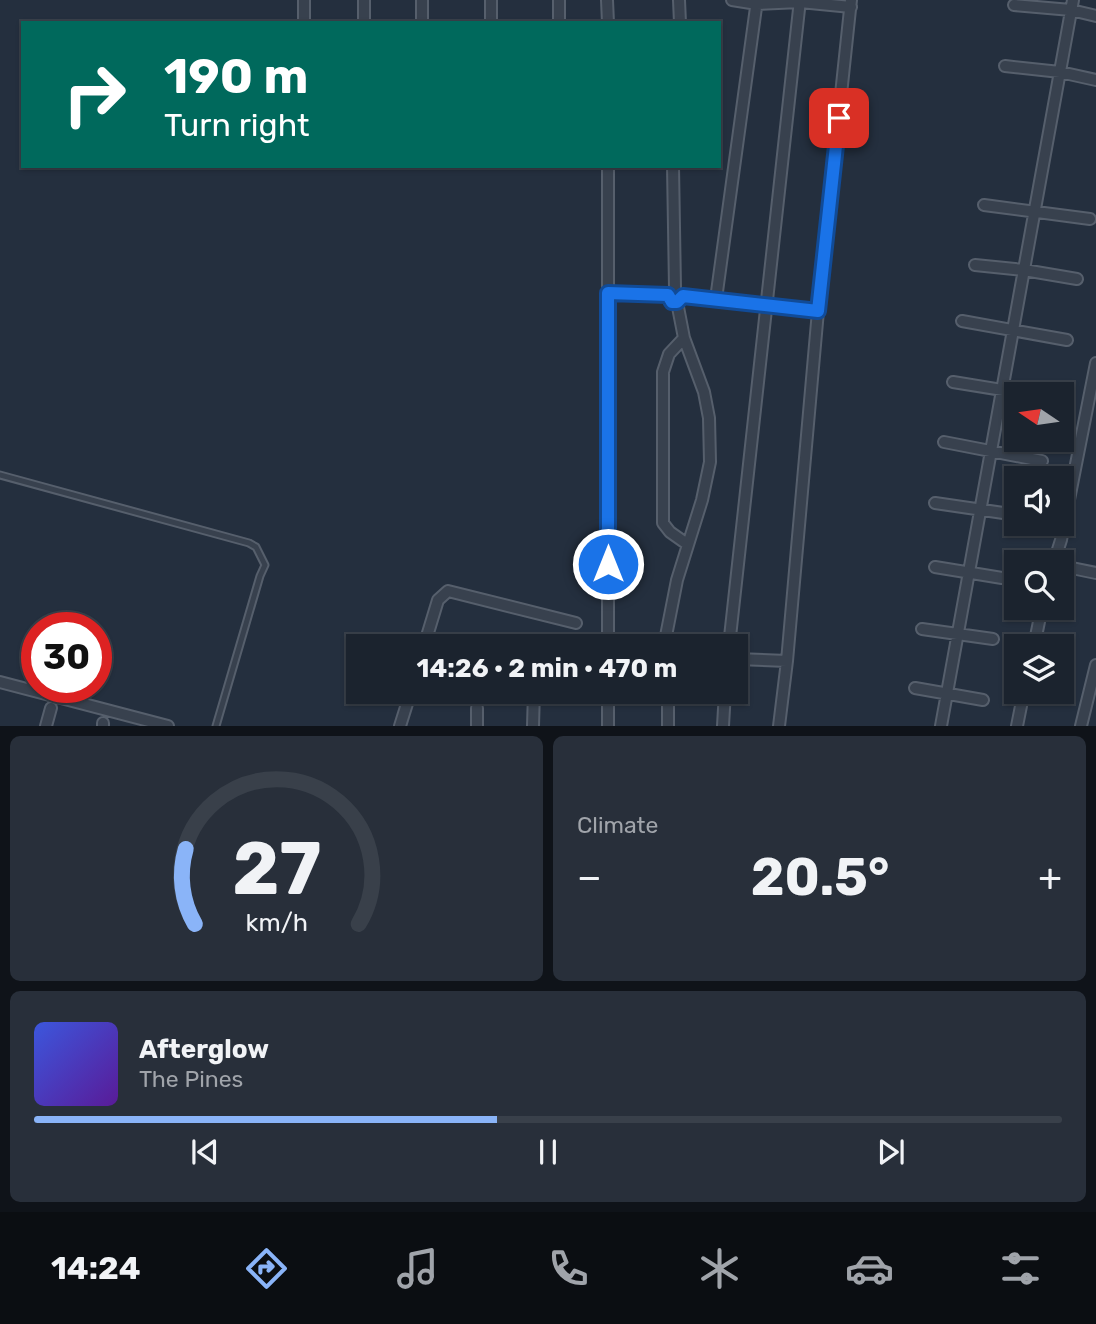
<!DOCTYPE html>
<html lang="en">
<head>
<meta charset="utf-8">
<style>
  :root { --surface:#1b232e; --page:#282f3a; --text:#f1f3f6; --muted:#a0a4aa; --line:#39404a; --accent:#8ab4f8 }
  body { margin:0; font-family:Rubik,sans-serif; background:var(--page); color:var(--text); height:100vh; display:flex; flex-direction:column; font-size:26px; white-space:nowrap }
  * { box-sizing:border-box; margin:0 }
  p { font-size:23px; color:var(--muted) }
  .icon { flex:none; width:38px; height:38px; fill:none; stroke:currentColor; stroke-width:2; stroke-linecap:round; stroke-linejoin:round }
  .map { position:relative; height:726px; overflow:hidden }
  .panel { display:flex; flex-direction:column; gap:10px; padding:10px; background:#0f1319; flex:1 }
  .panel>* { flex:none }
  .banner { position:absolute; left:21px; top:21px; width:700px; height:147px; border-radius:0px; box-shadow:0 2px 5px #0004,0 0 0 2px var(--line); background:#00695c; color:#fff; overflow:hidden }
  .needle { width:46px; rotate:283deg }
  .tools { position:absolute; left:1004px; top:382px; display:grid; gap:14px }
  .tools a { display:grid; place-items:center; width:70px; height:70px; border-radius:0px; background:var(--surface); box-shadow:0 2px 5px #0004,0 0 0 2px var(--line); font-size:35px }
  .speed { position:absolute; left:21px; top:612px; display:flex; gap:14px; font-size:35px; font-weight:700; text-align:center }
  .speed>* { display:grid; place-content:center; width:91px; height:91px; border-radius:50%; background:var(--surface); box-shadow:0 2px 5px #0004,0 0 0 2px var(--line); line-height:1 }
  .speed .limit { border:10px solid #d22; background:#fff; color:#111 }
  .pin { position:absolute; display:grid; place-items:center; width:60px; height:60px; color:#fff; margin:-30px; border-radius:14px; box-shadow:0 4px 10px #0006 }
  .me { position:absolute; width:77px; margin:-38px; rotate:0deg; stroke-linejoin:round; filter:drop-shadow(0 0 5px #0008) }
  .turn { display:flex; align-items:center; gap:24px; height:147px; padding:0 28px; font-size:32px }
  .turn .icon { width:91px; height:91px; stroke-width:2.5 }
  .turn b { display:block; font-size:49px; line-height:60px }
  .big { font-size:52px; font-weight:700; line-height:1.1 }
  .panel .widget { flex:1; display:flex; flex-direction:column; justify-content:center; gap:10px; min-width:0; padding:0 24px; border-radius:10px; background:var(--page) }
  .panel .dial { align-items:center; gap:0 }
  .dial svg { height:182px; overflow:visible; fill:none; stroke:var(--line); stroke-width:7; stroke-linecap:round; text-anchor:middle }
  .dial text { fill:var(--text); stroke:none }
  .song { display:flex; align-items:center; gap:21px }
  .cover { width:84px; height:84px; border-radius:10px; background:linear-gradient(135deg,hsl(230 70% 55%),hsl(270 70% 35%)) }
  .played { height:7px; border-radius:4px; background:linear-gradient(90deg,var(--accent) 45%,var(--line) 45%) }
  .keys { display:flex; justify-content:space-around; direction:ltr }
  .heat { display:flex; justify-content:space-between; align-items:center; font-size:38px; direction:ltr }
  .panel .tiles { flex:1; display:grid; gap:10px; grid-template-columns:1fr 1fr }
  .widget:last-child { grid-column:span 2 }
  .trip { position:absolute; left:346px; top:634px; width:402px; height:70px; border-radius:0px; background:var(--surface); box-shadow:0 2px 5px #0004,0 0 0 2px var(--line); font-weight:700; line-height:70px; text-align:center }
  .tabs { display:flex; height:112px; justify-content:space-around; align-items:center; background:#0b0e12; color:var(--muted) }
  .tabs .icon { width:49px; height:49px }
  .tabs .current { color:var(--accent) }
  .tabs b { font-size:32px; color:var(--text) }
  .map>svg:first-child { display:block }
  .lines { fill:none; stroke-linecap:round; stroke-linejoin:round }
  .lane-casing { stroke:#565f6c; stroke-width:9 }
  .street-casing { stroke:#565f6c; stroke-width:14 }
  .lane { stroke:#38414e; stroke-width:5 }
  .street { stroke:#38414e; stroke-width:10 }
  .route-casing { stroke:#114b97; stroke-width:18 }
  .route { stroke:#1a73e8; stroke-width:12 }
</style>
</head>
<body>
<div class="map">
<svg width="1096" height="726" viewBox="0 0 1096 726">
  <rect width="100%" height="100%" fill="#242f3e"/>
  <g class="lines">
    <!-- lane casing -->
    <g class="lane-casing">
      <path id="lane" d="M0 475 249 543 256 547 265 565 260 576 216 726"/>
    </g>
    <!-- street casing -->
    <g class="street-casing">
      <path id="street" d="M607 0 608 23
        M679 0 680 23
        M732 0 757 4 800 2 851 7
        M1014 5 1071 10 1096 16
        M304 23V0
        M364 23V0
        M422 23V0
        M491 23V0
        M559 23V0
        M1005 66 1060 72 1096 80
        M673 166 675 288
        M984 205 1090 219
        M975 265 1024 270 1077 279
        M608 293 668 295
        M683 296 818 311
        M716 299 757 0
        M962 321 1067 340
        M684 338 669 354 663 372V523L670 532 687 544
        M953 382 1027 394
        M944 442 1042 461
        M935 503 1017 515
        M1054 562 1061 540 1096 363
        M1062 566 1096 573
        M935 567 1002 578
        M922 629 993 639
        M424 646 438 600 448 591 576 623
        M608 646V166
        M664 646 677 580 702 500 710 462 709 418 704 392 684 338 677 302
        M729 646 800 0
        M1034 646 1042 607
        M737 659 787 661 818 311 851 0
        M0 682 168 726
        M915 688 983 700
        M608 691V726
        M46 726 51 708
        M103 726V723
        M400 726 411 691
        M477 726V708
        M533 726 534 691
        M668 726V691
        M723 726 725 691
        M779 726 787 661
        M941 726 1073 0
        M1017 726 1024 691
        M1081 726 1096 665"/>
    </g>
    <!-- lane -->
    <use href="#lane" class="lane"/>
    <!-- street -->
    <use href="#street" class="street"/>
  </g>
  <g class="lines">
    <!-- route casing -->
    <g class="route-casing">
      <path id="route" d="M608 564V293L668 295 672 302H677L683 296 818 311 839 118"/>
    </g>
    <!-- route -->
    <use href="#route" class="route"/>
  </g>
</svg>
<div class="tools">
<a><svg class="needle" viewBox="-14 -14 28 28"><path d="M0-13l5 13h-10z" fill="#e53935"/><path d="M0 13l5-13h-10z" fill="#a0a4aa"/></svg></a>
<a><svg class="icon" aria-label="sound" viewBox="0 0 24 24"><path d="M4 9h4l5-4v14l-5-4H4zM17 9q2 3 0 6"/></svg></a>
<a><svg class="icon" aria-label="search" viewBox="0 0 24 24"><circle cx="10" cy="10" r="6"/><path d="M15 15l6 6"/></svg></a>
<a><svg class="icon" aria-label="layers" viewBox="0 0 24 24"><path d="M12 4l9 5-9 5-9-5zM3 14l9 5 9-5"/></svg></a>
</div>
<div class="speed"><div class="limit">30</div></div>
<div class="pin" style="left:839px;top:118px;background:#d93025"><svg class="icon" aria-label="arrive" viewBox="0 0 24 24"><path d="M6 21V4h12l-3 4 3 4H6"/></svg></div>
<svg class="me" style="left:608px;top:564px" viewBox="-20 -20 40 40"><circle r="17" fill="#1a73e8" stroke="#fff" stroke-width="3"/><path d="M0-11L8 9 0 5-8 9z" fill="#fff"/></svg>
<div class="trip">14:26 · 2 min · 470 m</div>
<div class="banner">
<div class="turn"><svg class="icon" aria-label="right" viewBox="0 0 24 24"><path d="M7 20v-9h11M14 6l5 5-5 5"/></svg><div><b>190 m</b>Turn right</div></div>
</div>
</div>
<section class="panel">
<div class="tiles">
<div class="widget dial"><svg viewBox="0 0 100 80">
<path d="M14 69A42 42 0 1 1 86 69"/>
<path d="M14 69A42 42 0 0 1 10 36" stroke="#8ab4f8"/>
<text x="50" y="56" font-size="32" font-weight="700">27</text>
<text x="50" y="72" font-size="11">km/h</text>
</svg></div>
<div class="widget"><p>Climate</p>
<div class="heat"><a>−</a><b class="big">20.5°</b><a>+</a></div>
</div>
<div class="widget">
<div class="song"><i class="cover"></i><div><b>Afterglow</b><p>The Pines</p></div></div>
<div class="played"></div>
<div class="keys"><svg class="icon" aria-label="previous" viewBox="0 0 24 24"><path d="M18 5L8 12l10 7zM5 5v14"/></svg><svg class="icon" aria-label="pause" viewBox="0 0 24 24"><path d="M8 5v14M16 5v14"/></svg><svg class="icon" aria-label="next" viewBox="0 0 24 24"><path d="M6 5l10 7-10 7zM19 5v14"/></svg></div>
</div>
</div>
</section>
<nav class="tabs">
<b>14:24</b>
<svg class="icon current" aria-label="directions" viewBox="0 0 24 24"><path d="M12 3l9 9-9 9-9-9zM9 14v-3h6M13 9l2 2-2 2"/></svg>
<svg class="icon" aria-label="music" viewBox="0 0 24 24"><path d="M9 18V5l10-2v13"/><circle cx="6" cy="18" r="3"/><circle cx="16" cy="16" r="3"/></svg>
<svg class="icon" aria-label="phone" viewBox="0 0 24 24"><path d="M5 4h4l2 5-3 2q2 4 5 5l2-3 5 2v4C11 20 4 13 5 4z"/></svg>
<svg class="icon" aria-label="climate" viewBox="0 0 24 24"><path d="M12 3v18M4 7l16 10M4 17L20 7"/></svg>
<svg class="icon" aria-label="car" viewBox="0 0 24 24"><path d="M5 17H2v-5l4-1 3-4h7l3 4 3 1v5h-3M9 17h6M6 11h13"/><circle cx="7" cy="17" r="2"/><circle cx="17" cy="17" r="2"/></svg>
<svg class="icon" aria-label="filters" viewBox="0 0 24 24"><path d="M4 7h16M4 17h16"/><circle cx="9" cy="7" r="2"/><circle cx="15" cy="17" r="2"/></svg>
</nav>
</body>
</html>
